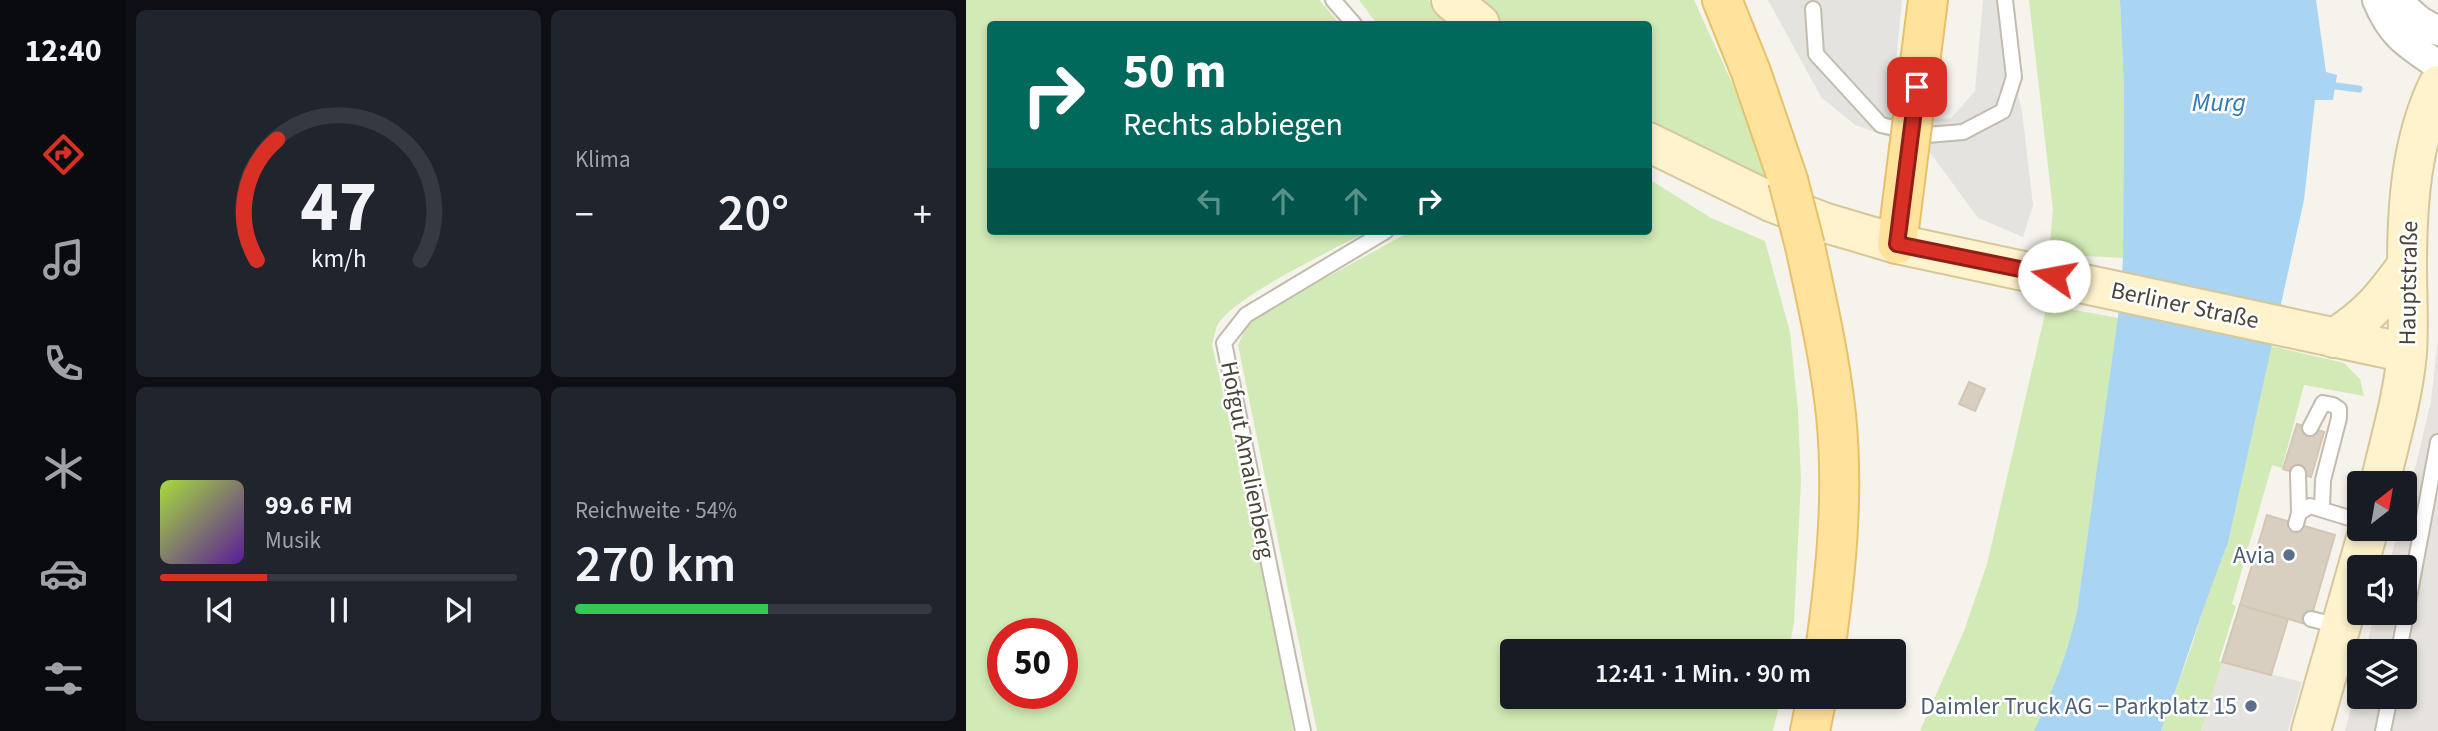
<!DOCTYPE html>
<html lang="de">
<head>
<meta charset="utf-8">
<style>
  :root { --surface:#171b24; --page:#20242c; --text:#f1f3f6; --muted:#9ea1a6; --line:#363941; --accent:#d93025 }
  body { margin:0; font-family:"Source Sans 3",sans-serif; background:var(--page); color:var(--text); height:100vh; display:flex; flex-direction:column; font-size:26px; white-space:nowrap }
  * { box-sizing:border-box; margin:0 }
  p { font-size:23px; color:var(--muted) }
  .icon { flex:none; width:38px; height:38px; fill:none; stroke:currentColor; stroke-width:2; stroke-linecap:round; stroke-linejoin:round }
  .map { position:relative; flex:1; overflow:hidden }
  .drawer { display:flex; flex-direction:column; gap:10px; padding:10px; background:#0d0f14; width:840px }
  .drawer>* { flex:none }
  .guide { position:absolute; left:21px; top:21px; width:665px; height:214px; border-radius:7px; box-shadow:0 4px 10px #0003; background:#00695c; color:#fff; overflow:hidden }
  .needle { width:46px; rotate:31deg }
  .tools { position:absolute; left:1381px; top:471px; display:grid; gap:14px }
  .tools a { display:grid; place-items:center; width:70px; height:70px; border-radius:7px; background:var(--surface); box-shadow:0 4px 10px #0003; font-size:35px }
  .speed { position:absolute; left:21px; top:618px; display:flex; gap:14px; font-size:35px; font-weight:700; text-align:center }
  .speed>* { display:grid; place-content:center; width:91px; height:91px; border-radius:50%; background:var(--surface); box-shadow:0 4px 10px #0003; line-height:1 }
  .speed .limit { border:10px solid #d22; background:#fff; color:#111 }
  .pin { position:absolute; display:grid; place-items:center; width:60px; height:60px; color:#fff; margin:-30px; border-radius:14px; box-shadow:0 4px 10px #0006 }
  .me { position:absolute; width:77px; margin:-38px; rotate:282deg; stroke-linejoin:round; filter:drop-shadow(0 0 5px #0008) }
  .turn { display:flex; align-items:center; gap:24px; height:147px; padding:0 21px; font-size:32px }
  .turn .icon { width:91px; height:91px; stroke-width:2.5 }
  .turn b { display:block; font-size:49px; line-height:60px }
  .lanes { display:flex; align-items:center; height:66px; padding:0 21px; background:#0003; justify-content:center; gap:35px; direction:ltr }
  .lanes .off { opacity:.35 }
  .big { font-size:52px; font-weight:600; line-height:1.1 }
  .drawer .widget { flex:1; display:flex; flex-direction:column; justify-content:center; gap:10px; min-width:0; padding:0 24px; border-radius:10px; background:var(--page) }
  .drawer .dial { align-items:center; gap:0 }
  .dial svg { height:182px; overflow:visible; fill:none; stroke:var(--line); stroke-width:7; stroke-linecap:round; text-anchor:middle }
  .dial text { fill:var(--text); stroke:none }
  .song { display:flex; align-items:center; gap:21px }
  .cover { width:84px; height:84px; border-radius:10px; background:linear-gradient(135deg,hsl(80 70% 55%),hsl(270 70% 35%)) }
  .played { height:7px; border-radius:4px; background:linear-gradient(90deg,var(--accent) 30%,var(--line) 30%) }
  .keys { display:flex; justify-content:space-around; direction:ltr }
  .heat { display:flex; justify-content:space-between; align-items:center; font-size:38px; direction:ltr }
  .charge { height:10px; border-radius:5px; background:linear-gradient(90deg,#34c759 54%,var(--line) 0) }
  .drawer .tiles { flex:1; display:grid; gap:10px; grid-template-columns:repeat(2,1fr) }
  .trip { position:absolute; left:534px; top:639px; width:406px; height:70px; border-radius:7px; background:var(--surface); box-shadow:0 4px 10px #0003; font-weight:600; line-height:70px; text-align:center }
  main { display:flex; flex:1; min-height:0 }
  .menu { display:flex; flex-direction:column; width:126px; justify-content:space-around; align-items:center; background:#090b0e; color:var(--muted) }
  .menu .icon { width:49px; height:49px }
  .menu .on { color:var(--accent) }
  .menu b { font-size:32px; color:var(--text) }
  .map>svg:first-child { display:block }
  .industrial { fill:#e6e2dd }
  .green { fill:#d2eab5; fill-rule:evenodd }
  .parking { fill:#e5e3e0 }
  .water { fill:#a9d4f2 }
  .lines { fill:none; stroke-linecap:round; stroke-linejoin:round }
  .stream { stroke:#a9d4f2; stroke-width:7 }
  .building { fill:#d8cfc1; stroke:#d3c7b4; stroke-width:2 }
  .lane-casing { stroke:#c2bbae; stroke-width:18 }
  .street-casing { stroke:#c2bbae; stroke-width:32 }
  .secondary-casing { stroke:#d6c79b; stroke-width:42 }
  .primary-casing { stroke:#e6c16a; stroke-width:42 }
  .lane { stroke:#fff; stroke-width:14 }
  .street { stroke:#fff; stroke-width:28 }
  .secondary { stroke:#fff3cd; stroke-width:38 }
  .primary { stroke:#ffe39c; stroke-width:38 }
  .primary-bridge-casing { stroke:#e6c16a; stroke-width:42; stroke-linecap:butt }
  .primary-bridge { stroke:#ffe39c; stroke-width:38 }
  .route-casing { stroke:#8d1f18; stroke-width:18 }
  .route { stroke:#d93025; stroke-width:12 }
  .service-dot { fill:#5c6f8a; stroke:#fff; stroke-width:2.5 }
  .labels { text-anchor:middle; stroke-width:5; stroke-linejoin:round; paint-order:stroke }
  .street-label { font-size:24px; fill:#4b4439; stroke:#fff }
  .service-label { font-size:24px; fill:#4e5e75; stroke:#fff; text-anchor:end }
  .water-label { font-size:26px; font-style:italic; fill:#2e7ab2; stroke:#fff }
</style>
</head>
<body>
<main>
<nav class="menu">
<b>12:40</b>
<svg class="icon on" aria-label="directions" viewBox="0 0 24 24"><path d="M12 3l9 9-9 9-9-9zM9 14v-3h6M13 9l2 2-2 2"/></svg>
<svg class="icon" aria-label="music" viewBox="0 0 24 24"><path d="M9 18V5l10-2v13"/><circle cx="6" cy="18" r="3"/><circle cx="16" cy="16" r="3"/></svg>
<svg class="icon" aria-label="phone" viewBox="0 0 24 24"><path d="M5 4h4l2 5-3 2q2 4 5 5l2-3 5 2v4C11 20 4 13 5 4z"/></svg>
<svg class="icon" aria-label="climate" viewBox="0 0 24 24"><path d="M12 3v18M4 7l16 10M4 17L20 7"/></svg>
<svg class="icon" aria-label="car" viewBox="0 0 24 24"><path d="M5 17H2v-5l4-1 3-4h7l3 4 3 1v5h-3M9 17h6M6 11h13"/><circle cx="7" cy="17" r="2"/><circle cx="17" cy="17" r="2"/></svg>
<svg class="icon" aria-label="filters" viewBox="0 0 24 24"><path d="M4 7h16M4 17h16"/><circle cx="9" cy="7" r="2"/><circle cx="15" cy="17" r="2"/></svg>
</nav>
<section class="drawer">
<div class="tiles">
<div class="widget dial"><svg viewBox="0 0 100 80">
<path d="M14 69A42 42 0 1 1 86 69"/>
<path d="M14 69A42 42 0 0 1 23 16" stroke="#d93025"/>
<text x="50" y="56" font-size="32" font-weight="700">47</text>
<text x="50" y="72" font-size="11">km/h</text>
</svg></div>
<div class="widget"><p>Klima</p>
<div class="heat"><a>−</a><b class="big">20°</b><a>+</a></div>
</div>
<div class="widget">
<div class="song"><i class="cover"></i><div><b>99.6 FM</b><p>Musik</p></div></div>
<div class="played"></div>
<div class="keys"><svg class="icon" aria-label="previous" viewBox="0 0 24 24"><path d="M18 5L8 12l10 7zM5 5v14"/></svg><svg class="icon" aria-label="pause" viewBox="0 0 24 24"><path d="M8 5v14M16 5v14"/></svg><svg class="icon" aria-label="next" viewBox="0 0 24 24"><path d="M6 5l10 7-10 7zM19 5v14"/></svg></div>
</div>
<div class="widget"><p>Reichweite · 54%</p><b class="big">270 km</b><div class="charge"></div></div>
</div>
</section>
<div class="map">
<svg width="1472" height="731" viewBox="0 0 1472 731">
  <rect width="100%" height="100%" fill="#f6f3ec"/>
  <!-- industrial -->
  <path class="industrial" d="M1472 339V731H1379L1393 673V696H1438V651H1399L1409 613 1438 612V567H1422L1433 529 1438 528 1439 511 1465 401Z"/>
  <!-- green -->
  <path class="green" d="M0 0H353L374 24H24V231H402C369 249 270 295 252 324 249 329 248 339 246 345L307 614 327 731H0ZM37 634H96V693H37Z
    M393 0H462L488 24H411Z
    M510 0H728L783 120 802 185 683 123 682 24H539Z
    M1063 0H1154L1158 89 1157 258 1083 254 1087 210Z
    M683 179 745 218 799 241 824 332 832 411 835 481 828 622 823 651H546V696L815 697 807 731H351L272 345 282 323 303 309 445 231H682Z
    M1081 305 1152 318 1111 611 1106 634 1086 692 1068 731H954L998 631 1021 564Z
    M1305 346 1378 363 1394 379 1398 396 1338 385 1316 468 1306 465 1266 604 1270 606 1253 661 1258 664 1235 731H1195L1225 648 1246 582 1262 543Z"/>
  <!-- parking -->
  <path class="parking" d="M802 0H936L925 115 976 119 985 118 1009 91 1017 0H1039L1048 77 1056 111 1067 205 1057 237 1012 218 963 151 889 125 855 97Z
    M1256 662 1336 682 1322 731H1235Z"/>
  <!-- water -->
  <path class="water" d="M1154 0H1350L1360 72 1371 75 1367 100H1349L1338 200 1262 543C1237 605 1218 669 1195 731H1068C1086 692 1102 653 1111 611L1155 295 1157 258 1158 89Z"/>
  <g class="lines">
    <!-- stream -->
    <path class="stream" d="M1362 85 1393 89"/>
  </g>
  <!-- building -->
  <path class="building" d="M1003 382 1019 389 1009 411 993 404Z
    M1331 424 1358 432 1345 477 1317 469Z
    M1301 515 1369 535 1343 625 1274 605Z
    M1274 605 1322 619 1305 675 1256 662Z"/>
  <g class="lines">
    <!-- lane casing -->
    <g class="lane-casing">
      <path id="lane" d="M367 0 388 24
        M847 9 850 54 915 125 961 135 997 132 1037 111 1048 77 1039 0
        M1344 428 1357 403 1367 405 1373 409V418L1357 480 1356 508
        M1332 473 1333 513
        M1330 524 1333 513 1344 506 1393 521
        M1345 619 1373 626
        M1433 651 1472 442
        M337 731 258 343 280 315 420 231
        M1417 731 1424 696"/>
    </g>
    <!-- street casing -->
    <g class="street-casing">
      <path id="street" d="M1411 0C1426 36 1441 44 1472 65
        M1430 0 1454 21 1472 31"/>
    </g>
    <!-- secondary casing -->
    <g class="secondary-casing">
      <path id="secondary" d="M485 0 514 24
        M682 142 805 202 860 223 931 244 1441 353
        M1368 338C1402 317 1418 297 1441 265
        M1414 483C1424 440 1437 397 1441 353 1443 324 1441 296 1441 267 1441 205 1445 142 1472 85
        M1345 731 1403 528"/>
    </g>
    <!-- primary casing -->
    <g class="primary-casing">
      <path id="primary" d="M756 0 785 72 822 180
        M948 110 962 0
        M931 244 943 149
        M839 246C851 302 864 358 870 415 878 493 870 574 859 651
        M844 731 851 696"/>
    </g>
    <!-- lane -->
    <use href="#lane" class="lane"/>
    <!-- street -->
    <use href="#street" class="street"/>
    <!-- secondary -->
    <use href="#secondary" class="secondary"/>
    <!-- primary -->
    <use href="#primary" class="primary"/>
    <!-- primary-bridge casing -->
    <g class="primary-bridge-casing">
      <path id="primary-bridge" d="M943 149 948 110
        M822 180 839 246"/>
    </g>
    <!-- primary-bridge -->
    <use href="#primary-bridge" class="primary-bridge"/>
  </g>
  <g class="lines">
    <!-- route casing -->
    <g class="route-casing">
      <path id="route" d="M951 87 931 244 1088 276"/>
    </g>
    <!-- route -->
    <use href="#route" class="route"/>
  </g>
  <!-- markers -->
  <g class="service-dot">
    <circle cx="1323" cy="555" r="7"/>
    <circle cx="1285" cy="706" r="7"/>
  </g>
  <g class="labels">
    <!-- street labels -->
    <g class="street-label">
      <text transform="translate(1442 283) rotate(-89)" y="8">Hauptstraße</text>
      <text transform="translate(1219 305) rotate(12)" y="8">Berliner Straße</text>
      <text transform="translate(282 460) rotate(79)" y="8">Hofgut Amalienberg</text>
    </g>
    <!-- service labels -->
    <g class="service-label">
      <text x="1309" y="563">Avia</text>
      <text x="1271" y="714">Daimler Truck AG − Parkplatz 15</text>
    </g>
    <!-- water labels -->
    <g class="water-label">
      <text x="1253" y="111">Murg</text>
    </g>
  </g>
</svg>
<div class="tools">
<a><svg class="needle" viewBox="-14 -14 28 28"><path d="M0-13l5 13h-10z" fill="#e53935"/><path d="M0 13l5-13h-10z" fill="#9ea1a6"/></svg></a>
<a><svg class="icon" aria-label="sound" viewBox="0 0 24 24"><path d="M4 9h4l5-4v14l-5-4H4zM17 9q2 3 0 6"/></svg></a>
<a><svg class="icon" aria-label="layers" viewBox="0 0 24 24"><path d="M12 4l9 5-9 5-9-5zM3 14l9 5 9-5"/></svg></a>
</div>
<div class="speed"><div class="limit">50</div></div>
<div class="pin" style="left:951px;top:87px;background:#d93025"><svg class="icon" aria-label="arrive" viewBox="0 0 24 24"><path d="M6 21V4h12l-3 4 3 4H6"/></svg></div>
<svg class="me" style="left:1088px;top:276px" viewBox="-20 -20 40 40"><circle r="19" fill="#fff"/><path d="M0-13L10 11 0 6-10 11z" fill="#d93025"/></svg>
<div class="trip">12:41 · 1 Min. · 90 m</div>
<div class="guide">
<div class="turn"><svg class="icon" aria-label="right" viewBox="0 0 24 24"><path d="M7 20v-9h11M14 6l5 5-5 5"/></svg><div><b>50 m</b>Rechts abbiegen</div></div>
<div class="lanes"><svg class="icon off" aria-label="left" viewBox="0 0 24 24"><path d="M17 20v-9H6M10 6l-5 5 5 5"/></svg><svg class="icon off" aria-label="ahead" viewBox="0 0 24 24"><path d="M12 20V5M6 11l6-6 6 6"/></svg><svg class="icon off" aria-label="ahead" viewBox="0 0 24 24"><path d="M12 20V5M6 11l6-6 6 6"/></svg><svg class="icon" aria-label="right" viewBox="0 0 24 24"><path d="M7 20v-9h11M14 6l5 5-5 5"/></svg></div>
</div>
</div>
</main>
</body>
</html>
